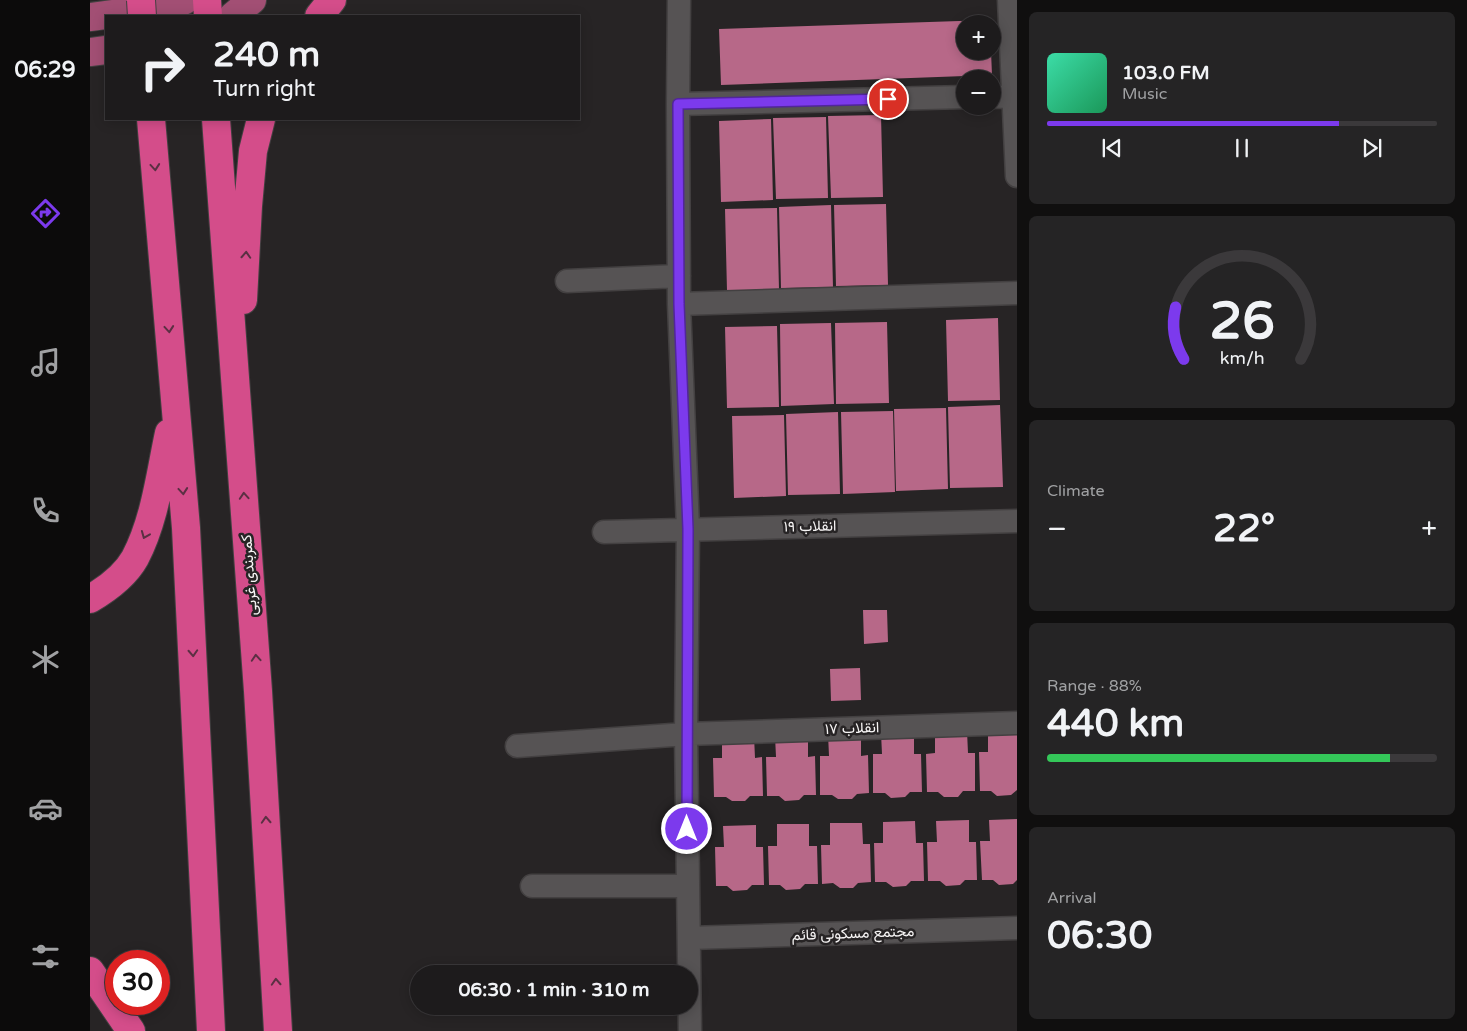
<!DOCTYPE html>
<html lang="en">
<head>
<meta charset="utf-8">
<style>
  :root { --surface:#1d1b1c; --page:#252425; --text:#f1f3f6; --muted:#a0a1a3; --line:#3b393b; --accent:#7c3aed }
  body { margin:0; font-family:"Varela Round",Vazirmatn,sans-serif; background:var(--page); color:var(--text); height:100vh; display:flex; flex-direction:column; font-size:19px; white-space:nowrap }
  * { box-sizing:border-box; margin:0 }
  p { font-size:16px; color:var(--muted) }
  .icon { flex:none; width:28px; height:28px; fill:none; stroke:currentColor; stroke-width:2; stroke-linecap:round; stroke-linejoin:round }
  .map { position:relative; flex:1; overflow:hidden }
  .sheet { display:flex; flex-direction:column; gap:12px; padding:12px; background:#100f0f; width:450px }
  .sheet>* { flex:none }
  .banner { position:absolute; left:15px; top:15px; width:475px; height:105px; border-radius:0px; box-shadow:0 2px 12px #0003,0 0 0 1px var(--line); background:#1d1b1c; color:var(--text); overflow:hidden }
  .tools { position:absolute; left:866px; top:15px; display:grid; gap:10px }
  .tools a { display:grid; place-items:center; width:45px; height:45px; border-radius:50%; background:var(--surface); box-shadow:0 2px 12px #0003,0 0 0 1px var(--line); font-size:25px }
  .speed { position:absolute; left:15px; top:950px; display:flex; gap:10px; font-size:25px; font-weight:700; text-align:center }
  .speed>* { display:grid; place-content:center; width:65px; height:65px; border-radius:50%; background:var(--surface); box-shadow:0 2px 12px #0003,0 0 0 1px var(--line); line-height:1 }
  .speed .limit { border:8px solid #d22; background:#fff; color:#111 }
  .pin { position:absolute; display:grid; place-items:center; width:42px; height:42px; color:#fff; margin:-21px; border:2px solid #fff; border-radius:50%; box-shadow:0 1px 5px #0007 }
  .me { position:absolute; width:55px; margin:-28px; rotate:0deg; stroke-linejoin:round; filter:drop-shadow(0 0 4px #0008) }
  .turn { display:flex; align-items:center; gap:18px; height:105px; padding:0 25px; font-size:22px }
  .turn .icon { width:65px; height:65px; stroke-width:2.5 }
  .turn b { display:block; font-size:35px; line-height:42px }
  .big { font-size:38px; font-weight:700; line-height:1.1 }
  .sheet .widget { flex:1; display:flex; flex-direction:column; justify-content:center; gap:8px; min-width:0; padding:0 18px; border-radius:8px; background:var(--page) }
  .sheet .dial { align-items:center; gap:0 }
  .dial svg { height:130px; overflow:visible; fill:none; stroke:var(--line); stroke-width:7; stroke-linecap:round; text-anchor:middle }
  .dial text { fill:var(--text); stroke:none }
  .song { display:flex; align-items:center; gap:15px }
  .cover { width:60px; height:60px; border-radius:8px; background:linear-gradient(135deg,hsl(160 70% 55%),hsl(150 70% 35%)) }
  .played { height:5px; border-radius:2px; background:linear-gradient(90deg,var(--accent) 75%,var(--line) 75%) }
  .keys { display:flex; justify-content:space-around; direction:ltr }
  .heat { display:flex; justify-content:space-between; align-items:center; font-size:28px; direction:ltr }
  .charge { height:8px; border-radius:4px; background:linear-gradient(90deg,#34c759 88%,var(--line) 0) }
  .trip { position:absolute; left:320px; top:965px; width:288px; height:50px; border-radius:25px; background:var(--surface); box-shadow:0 2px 12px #0003,0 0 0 1px var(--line); font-weight:700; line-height:50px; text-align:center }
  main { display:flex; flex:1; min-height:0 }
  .dock { display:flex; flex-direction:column; width:90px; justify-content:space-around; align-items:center; background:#0c0b0b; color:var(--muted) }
  .dock .icon { width:35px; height:35px }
  .dock .active { color:var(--accent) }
  .dock b { font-size:22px; color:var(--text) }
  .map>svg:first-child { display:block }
  .building { fill:#b76888 }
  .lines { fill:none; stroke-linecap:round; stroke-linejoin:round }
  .minor-casing { stroke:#434041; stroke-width:25 }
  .major-casing { stroke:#434041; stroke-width:30 }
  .highway-casing { stroke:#434041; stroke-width:30 }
  .minor { stroke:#565354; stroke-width:22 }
  .major { stroke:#a24f74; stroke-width:28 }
  .highway { stroke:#d44d8a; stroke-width:28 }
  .highway-bridge-casing { stroke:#434041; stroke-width:30; stroke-linecap:butt }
  .highway-bridge { stroke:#d44d8a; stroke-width:28 }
  .oneway { stroke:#5b3043 }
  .route-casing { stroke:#51269a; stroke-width:12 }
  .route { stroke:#7c3aed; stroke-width:9 }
  .labels { text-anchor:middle; stroke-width:5; stroke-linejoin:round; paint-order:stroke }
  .street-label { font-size:15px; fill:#f6f4f4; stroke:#272425 }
</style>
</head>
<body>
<main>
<nav class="dock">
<b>06:29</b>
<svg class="icon active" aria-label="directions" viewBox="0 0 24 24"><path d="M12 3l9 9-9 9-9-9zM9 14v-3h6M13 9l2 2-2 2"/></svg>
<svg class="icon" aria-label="music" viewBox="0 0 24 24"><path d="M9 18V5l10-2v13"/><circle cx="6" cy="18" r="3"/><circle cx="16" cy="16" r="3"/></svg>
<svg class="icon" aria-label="phone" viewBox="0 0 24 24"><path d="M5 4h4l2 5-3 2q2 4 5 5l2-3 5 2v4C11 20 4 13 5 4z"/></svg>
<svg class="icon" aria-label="climate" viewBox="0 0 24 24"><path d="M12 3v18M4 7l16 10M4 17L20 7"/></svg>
<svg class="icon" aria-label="car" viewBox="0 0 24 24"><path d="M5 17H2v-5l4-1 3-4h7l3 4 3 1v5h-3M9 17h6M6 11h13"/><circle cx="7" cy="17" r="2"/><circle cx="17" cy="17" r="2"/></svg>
<svg class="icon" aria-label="filters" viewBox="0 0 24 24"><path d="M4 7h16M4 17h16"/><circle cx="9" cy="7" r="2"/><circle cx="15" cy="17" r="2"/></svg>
</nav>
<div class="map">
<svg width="927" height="1031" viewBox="0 0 927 1031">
  <rect width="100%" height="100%" fill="#272425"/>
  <!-- building -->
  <path class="building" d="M900 20V24H875V51H901L902 75 631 85 629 29Z
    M791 115 793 197 741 198 738 116Z
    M736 117 738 198 686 199 683 118Z
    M681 119 683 200 631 202 629 121Z
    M796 204 798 285 746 286 744 205Z
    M741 205 743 287 691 288 689 207Z
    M687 208 689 289 637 291 635 209Z
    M908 318 910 400 858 401 856 320Z
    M797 322 799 403 746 404 745 323Z
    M741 323 744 404 691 406 690 324Z
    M687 326 689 407 637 408 635 327Z
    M910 405 913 487 860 488 858 407Z
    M856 408 858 489 806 491 804 409Z
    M803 411 805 492 753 494 751 412Z
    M748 412 750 494 698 495 696 414Z
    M694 415 696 496 644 498 642 416Z
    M773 610H797L798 642 774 644Z
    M770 668 771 700 741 701 740 669Z
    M927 730V790L921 795 907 796 901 791H890L889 752H898V731Z
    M877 731 878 753H885V791H873L868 797H854L848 792H837L836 754 845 753V732Z
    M824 732V754H831L832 792H820L815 797 801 798 795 793H783V754H792L791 733Z
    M738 734H771V756L778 755 779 793 767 794 762 799H748L742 795H730V756H739Z
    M718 735V757L725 756 726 795H714L709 800 695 801 689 796H677L676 757H686L685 736Z
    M664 736 665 758 672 757 673 796H660L655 801H642L636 797H624L623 758H632V737Z
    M927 819V880L923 884 909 885 903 880H892L890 841H900L899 820Z
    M879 820V842H886L887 880H875L870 885 856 886 850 881H838L837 842H847L846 821Z
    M825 821 826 843H833L834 881H821L816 886 803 887 796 882H785L784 843H793V822Z
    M740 823H772L773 844H780L781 882 768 883 763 888H750L743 883 732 884 731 845H740Z
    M687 824H719V846H727L728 884H715L710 889 696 890 690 885H679L678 846H687Z
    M666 825V847H673L674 885H662L657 890 643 891 637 886H626L625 847H634L633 826Z"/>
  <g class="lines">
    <!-- minor casing -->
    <g class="minor-casing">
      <path id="minor" d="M589 0 588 104 589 304 598 529 596 734 600 1031
        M919 0 927 176
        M902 97 923 96
        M588 104 875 97
        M477 281 589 276
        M589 304 927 293
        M514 532 927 521
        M427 746 596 734 927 723
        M442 886H597
        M599 938 927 928"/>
    </g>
    <!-- major casing -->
    <g class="major-casing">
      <path id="major" d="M143 16 162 0
        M0 17 83 6 95 0
        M0 52 16 50"/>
    </g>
    <!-- highway casing -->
    <g class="highway-casing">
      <path id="highway" d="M117 0 118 16
        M229 16 242 0
        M61 119 96 528 121 1031
        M126 119 168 691 188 1031
        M153 300 158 206 163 151 171 119
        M0 599C17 589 35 576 45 558 65 520 70 475 79 433
        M0 971 41 1031"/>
    </g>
    <!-- minor -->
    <use href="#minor" class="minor"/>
    <!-- major -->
    <use href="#major" class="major"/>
    <!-- highway -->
    <use href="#highway" class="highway"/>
    <!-- highway-bridge casing -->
    <g class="highway-bridge-casing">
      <path id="highway-bridge" d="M51 0 52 16"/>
    </g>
    <!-- highway-bridge -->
    <use href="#highway-bridge" class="highway-bridge"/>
  </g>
  <!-- one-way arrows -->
  <defs><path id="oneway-chevron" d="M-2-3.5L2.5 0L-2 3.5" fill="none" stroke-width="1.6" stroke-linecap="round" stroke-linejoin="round" transform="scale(1.25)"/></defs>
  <g class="oneway">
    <use href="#oneway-chevron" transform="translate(65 167) rotate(85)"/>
    <use href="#oneway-chevron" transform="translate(156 255) rotate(-87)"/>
    <use href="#oneway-chevron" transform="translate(79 329) rotate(85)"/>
    <use href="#oneway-chevron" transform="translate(93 491) rotate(85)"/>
    <use href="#oneway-chevron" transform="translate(154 496) rotate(-94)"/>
    <use href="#oneway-chevron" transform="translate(55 535) rotate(112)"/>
    <use href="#oneway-chevron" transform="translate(103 653) rotate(87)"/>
    <use href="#oneway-chevron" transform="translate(166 658) rotate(-94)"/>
    <use href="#oneway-chevron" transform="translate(176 820) rotate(-93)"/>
    <use href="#oneway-chevron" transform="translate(186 982) rotate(-93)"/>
  </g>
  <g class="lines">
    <!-- route casing -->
    <g class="route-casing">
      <path id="route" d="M597 829 598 529 589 304 588 104 798 99"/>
    </g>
    <!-- route -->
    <use href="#route" class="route"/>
  </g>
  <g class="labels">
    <!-- street labels -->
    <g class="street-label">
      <text transform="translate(720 526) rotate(-1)" y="5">انقلاب ۱۹</text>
      <text transform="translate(159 575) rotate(-94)" y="5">کمربندی غربی</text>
      <text transform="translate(762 728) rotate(-2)" y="5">انقلاب ۱۷</text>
      <text transform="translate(763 933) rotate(-2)" y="5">مجتمع مسکونی قائم</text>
    </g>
  </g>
</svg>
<div class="tools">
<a>+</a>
<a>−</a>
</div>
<div class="speed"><div class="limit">30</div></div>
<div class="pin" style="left:798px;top:99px;background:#d93025"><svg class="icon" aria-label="arrive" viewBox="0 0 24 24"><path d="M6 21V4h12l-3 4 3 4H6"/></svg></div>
<svg class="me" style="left:597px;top:829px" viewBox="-20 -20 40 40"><circle r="17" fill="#7c3aed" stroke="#fff" stroke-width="3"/><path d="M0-11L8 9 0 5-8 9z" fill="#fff"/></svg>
<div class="trip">06:30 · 1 min · 310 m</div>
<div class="banner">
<div class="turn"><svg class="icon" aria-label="right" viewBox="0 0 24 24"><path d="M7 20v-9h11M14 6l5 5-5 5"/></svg><div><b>240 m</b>Turn right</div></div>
</div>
</div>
<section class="sheet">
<div class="widget">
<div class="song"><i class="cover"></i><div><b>103.0 FM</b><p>Music</p></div></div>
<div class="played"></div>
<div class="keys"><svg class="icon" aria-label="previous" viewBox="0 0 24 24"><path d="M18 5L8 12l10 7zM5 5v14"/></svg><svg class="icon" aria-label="pause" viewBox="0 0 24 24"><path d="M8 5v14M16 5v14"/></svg><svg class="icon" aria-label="next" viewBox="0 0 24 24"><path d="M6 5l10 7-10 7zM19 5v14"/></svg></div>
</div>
<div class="widget dial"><svg viewBox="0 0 100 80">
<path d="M14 69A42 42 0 1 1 86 69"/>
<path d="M14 69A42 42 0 0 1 9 37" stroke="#7c3aed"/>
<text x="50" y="56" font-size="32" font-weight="700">26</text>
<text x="50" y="72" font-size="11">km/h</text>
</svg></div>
<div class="widget"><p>Climate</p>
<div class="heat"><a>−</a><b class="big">22°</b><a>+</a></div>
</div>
<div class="widget"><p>Range · 88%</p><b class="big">440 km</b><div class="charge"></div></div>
<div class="widget"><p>Arrival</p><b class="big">06:30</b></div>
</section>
</main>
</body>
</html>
